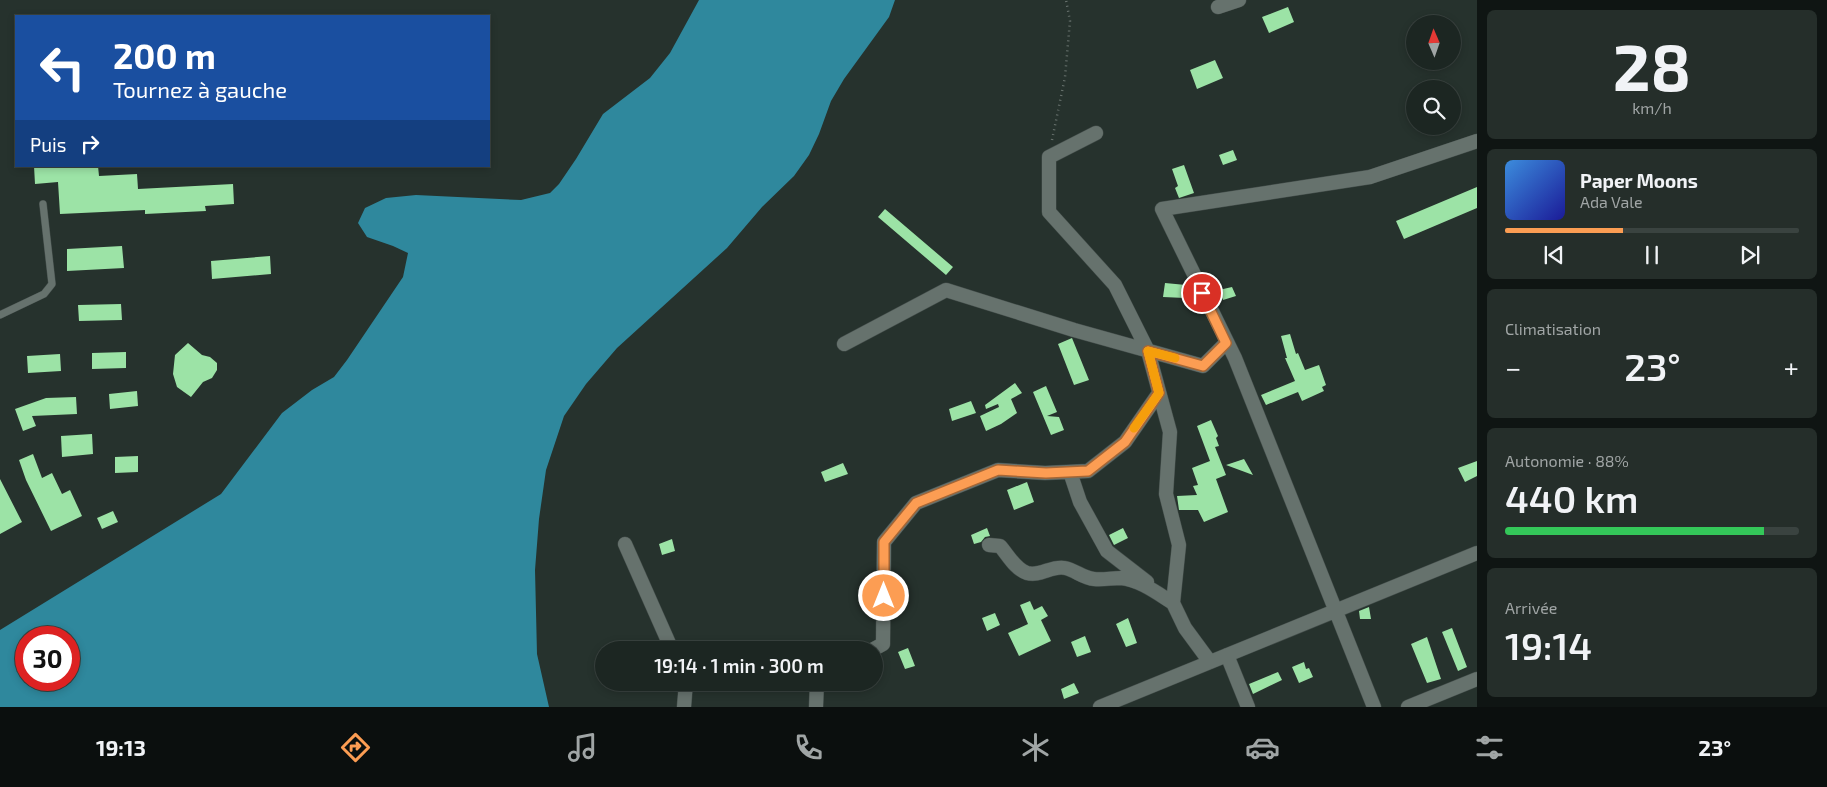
<!DOCTYPE html>
<html lang="fr">
<head>
<meta charset="utf-8">
<style>
  :root { --surface:#1c2622; --page:#252e2a; --text:#f1f3f6; --muted:#a0a5a5; --line:#3a4340; --accent:#fc9d53 }
  body { margin:0; font-family:"Exo 2",sans-serif; background:var(--page); color:var(--text); height:100vh; display:flex; flex-direction:column; font-size:19px; white-space:nowrap }
  * { box-sizing:border-box; margin:0 }
  p { font-size:16px; color:var(--muted) }
  .icon { flex:none; width:28px; height:28px; fill:none; stroke:currentColor; stroke-width:2; stroke-linecap:round; stroke-linejoin:round }
  .map { position:relative; flex:1; overflow:hidden }
  .panel { display:flex; flex-direction:column; gap:10px; padding:10px; background:#0f1513; width:350px }
  .panel>* { flex:none }
  .hud { position:absolute; left:15px; top:15px; width:475px; height:152px; border-radius:0px; box-shadow:0 2px 8px #0003,0 0 0 1px var(--line); background:#1a4fa0; color:#fff; overflow:hidden }
  .needle { width:32px; rotate:358deg }
  .controls { position:absolute; left:1406px; top:15px; display:grid; gap:10px }
  .controls a { display:grid; place-items:center; width:55px; height:55px; border-radius:50%; background:var(--surface); box-shadow:0 2px 8px #0003,0 0 0 1px var(--line); font-size:25px }
  .speed { position:absolute; left:15px; top:626px; display:flex; gap:10px; font-size:25px; font-weight:700; text-align:center }
  .speed>* { display:grid; place-content:center; width:65px; height:65px; border-radius:50%; background:var(--surface); box-shadow:0 2px 8px #0003,0 0 0 1px var(--line); line-height:1 }
  .speed .limit { border:8px solid #d22; background:#fff; color:#111 }
  .pin { position:absolute; display:grid; place-items:center; width:42px; height:42px; color:#fff; margin:-21px; border:2px solid #fff; border-radius:50%; box-shadow:0 1px 5px #0007 }
  .me { position:absolute; width:55px; margin:-28px; rotate:0deg; stroke-linejoin:round; filter:drop-shadow(0 0 4px #0008) }
  .turn { display:flex; align-items:center; gap:18px; height:105px; padding:0 15px; font-size:22px }
  .turn .icon { width:65px; height:65px; stroke-width:2.5 }
  .turn b { display:block; font-size:35px; line-height:42px }
  .then { display:flex; align-items:center; height:48px; padding:0 15px; background:#0003; gap:10px; font-size:19px }
  .big { font-size:38px; font-weight:600; line-height:1.1 }
  .panel .card { flex:1; display:flex; flex-direction:column; justify-content:center; gap:8px; min-width:0; padding:0 18px; border-radius:8px; background:var(--page) }
  .panel .dial { align-items:center; gap:0 }
  .dial b { font-size:65px; line-height:1 }
  .song { display:flex; align-items:center; gap:15px }
  .cover { width:60px; height:60px; border-radius:8px; background:linear-gradient(135deg,hsl(210 70% 55%),hsl(240 70% 35%)) }
  .played { height:5px; border-radius:2px; background:linear-gradient(90deg,var(--accent) 40%,var(--line) 40%) }
  .keys { display:flex; justify-content:space-around; direction:ltr }
  .heat { display:flex; justify-content:space-between; align-items:center; font-size:28px; direction:ltr }
  .charge { height:8px; border-radius:4px; background:linear-gradient(90deg,#34c759 88%,var(--line) 0) }
  .trip { position:absolute; left:595px; top:641px; width:288px; height:50px; border-radius:25px; background:var(--surface); box-shadow:0 2px 8px #0003,0 0 0 1px var(--line); font-weight:600; line-height:50px; text-align:center }
  .tab-bar { display:flex; height:80px; justify-content:space-around; align-items:center; background:#0b0f0e; color:var(--muted) }
  .tab-bar .icon { width:35px; height:35px }
  .tab-bar .on { color:var(--accent) }
  .tab-bar b { font-size:22px; color:var(--text) }
  main { display:flex; flex:1; min-height:0 }
  .map>svg:first-child { display:block }
  .water { fill:#2f889d; fill-rule:evenodd }
  .building { fill:#9ce3a6 }
  .lines { fill:none; stroke-linecap:round; stroke-linejoin:round }
  .service-casing { stroke:#434d4a; stroke-width:8 }
  .minor-casing { stroke:#434d4a; stroke-width:15 }
  .path { stroke:#69736f; stroke-width:2.5; stroke-dasharray:1 4; stroke-linecap:butt }
  .service { stroke:#66726d; stroke-width:7 }
  .minor { stroke:#66726d; stroke-width:14 }
  .route-casing { stroke:#a46636; stroke-width:12 }
  .route { stroke:#fc9d53; stroke-width:9 }
  .slow { stroke:#f59e0b; stroke-width:9 }
</style>
</head>
<body>
<main>
<div class="map">
<svg width="1477" height="707" viewBox="0 0 1477 707">
  <rect width="100%" height="100%" fill="#26322d"/>
  <!-- water -->
  <path class="water" d="M699 0H895L889 17 844 79 831 101 819 134 809 155 794 176 762 207 727 248 617 348 586 384 564 416 546 470 539 519 535 570 537 654 549 707H0V630L221 494 282 413 312 390 334 377 347 360 403 277 408 253 393 246 367 237 358 223 365 208 386 198 416 195 521 200 550 193 559 184 576 159 603 114 650 78 670 53ZM26 638H69V680H26Z"/>
  <!-- building -->
  <path class="building" d="M1288 7 1294 22 1269 33 1262 17Z
    M1215 60 1223 78 1197 89 1190 70Z
    M1233 150 1237 160 1223 165 1219 155Z
    M1184 165 1194 193 1179 198 1175 188 1178 186 1172 169Z
    M34 166H98L99 176 137 174 138 189 233 184 234 204 205 206 206 211 145 214V210L60 214 58 182 35 184Z
    M1477 187V208L1404 239 1396 221Z
    M885 209 953 267 946 275 878 217Z
    M122 246 124 268 67 271V249Z
    M270 256 271 274 212 279 211 261Z
    M1165 283 1186 285 1185 298 1163 297Z
    M1232 287 1236 296 1223 300 1219 290Z
    M121 304 122 320 79 321 78 305Z
    M1290 334 1296 354 1298 353 1305 370 1319 365 1326 385 1322 387 1324 391 1302 401 1298 392 1266 405 1261 395 1295 381 1285 358H1287L1281 336Z
    M1072 338 1089 380 1074 385 1058 344Z
    M188 343 202 355 210 357 217 363V370L212 378 203 382 191 397 177 387 173 374 175 355Z
    M126 352V368L92 369V353Z
    M60 354 61 371 28 373 27 356Z
    M1015 383 1022 393 1011 399 1017 413 1001 424 986 431 980 416 999 407 998 404 986 409 985 405Z
    M1046 386 1057 412 1047 416 1059 417 1064 430 1051 435 1033 392Z
    M137 391 138 406 110 409 109 394Z
    M76 397 77 414 32 416 36 426 23 431 15 409 46 398Z
    M971 401 976 413 952 421 949 409Z
    M1211 420 1218 436 1216 438 1219 446 1215 447 1226 475 1216 479 1228 512 1204 522 1198 510H1179L1177 496 1197 495 1193 486 1198 485 1192 468 1210 461 1197 426Z
    M92 434 93 454 62 457 61 436Z
    M33 454 42 478 52 473 62 494 70 490 82 516 51 531 26 480 19 460Z
    M138 456V472L115 473V457Z
    M1244 459 1253 475 1226 465Z
    M1477 461V476L1465 482 1458 468Z
    M843 463 848 474 825 482 821 472Z
    M0 479 22 522 0 534Z
    M1027 482 1034 502 1014 510 1007 490Z
    M113 511 118 522 102 529 97 518Z
    M987 528 990 536 985 537 981 542 974 544 971 535Z
    M1123 528 1128 538 1114 545 1109 535Z
    M672 539 675 551 662 555 659 544Z
    M1030 601 1034 610 1042 606 1048 616 1041 620 1051 641 1019 656 1008 633 1028 624 1020 605Z
    M1369 607 1371 619H1360L1359 611Z
    M995 613 1000 625 987 631 982 618Z
    M1128 618 1137 643 1126 647 1116 624Z
    M1452 628 1467 667 1458 671 1442 632Z
    M1085 636 1091 652 1077 657 1071 642Z
    M1427 637 1441 679 1427 683 1411 644Z
    M908 648 915 666 905 669 898 652Z
    M1304 662 1306 669 1309 668 1313 677 1299 683 1292 667Z
    M1278 672 1282 680 1253 694 1249 684Z
    M1074 683 1079 693 1064 699 1061 689Z"/>
  <g class="lines">
    <!-- service casing -->
    <g class="service-casing">
      <path id="service" d="M0 315 44 294 52 284 43 204"/>
    </g>
    <!-- minor casing -->
    <g class="minor-casing">
      <path id="minor" d="M1218 7 1239 0
        M1096 133 1049 157V212L1115 285 1148 351 1170 432 1166 494 1179 545 1173 603 1185 628 1210 662
        M844 344 946 290 1074 330 1203 366 1226 343
        M1070 472 1080 502 1107 551 1147 582
        M625 544 672 650
        M989 545 1000 546C1008 555 1015 569 1027 573 1040 577 1052 565 1065 568 1075 570 1083 578 1094 579 1103 580 1112 578 1121 578 1140 580 1157 593 1173 603
        M872 650 883 644 884 542 916 503 998 470 1045 473 1088 471 1125 442 1159 393
        M1227 655 1248 707
        M684 707 686 682
        M816 707 817 682
        M1100 707 1477 553
        M1374 707 1235 358 1162 209 1370 177 1477 141
        M1408 707 1477 679"/>
    </g>
    <!-- path -->
    <path class="path" d="M1052 140 1065 77 1070 21 1066 0"/>
    <!-- service -->
    <use href="#service" class="service"/>
    <!-- minor -->
    <use href="#minor" class="minor"/>
  </g>
  <g class="lines">
    <!-- route casing -->
    <g class="route-casing">
      <path id="route" d="M884 596V542L916 503 998 470 1046 473 1088 471 1125 442 1159 393 1148 351 1203 366 1226 343 1202 293"/>
    </g>
    <!-- route -->
    <use href="#route" class="route"/>
    <!-- slow -->
    <path class="slow" d="M1134 428 1159 393 1148 351 1175 358"/>
  </g>
</svg>
<div class="controls">
<a><svg class="needle" viewBox="-14 -14 28 28"><path d="M0-13l5 13h-10z" fill="#e53935"/><path d="M0 13l5-13h-10z" fill="#a0a5a5"/></svg></a>
<a><svg class="icon" aria-label="search" viewBox="0 0 24 24"><circle cx="10" cy="10" r="6"/><path d="M15 15l6 6"/></svg></a>
</div>
<div class="speed"><div class="limit">30</div></div>
<div class="pin" style="left:1202px;top:293px;background:#d93025"><svg class="icon" aria-label="arrive" viewBox="0 0 24 24"><path d="M6 21V4h12l-3 4 3 4H6"/></svg></div>
<svg class="me" style="left:884px;top:596px" viewBox="-20 -20 40 40"><circle r="17" fill="#fc9d53" stroke="#fff" stroke-width="3"/><path d="M0-11L8 9 0 5-8 9z" fill="#fff"/></svg>
<div class="trip">19:14 · 1 min · 300 m</div>
<div class="hud">
<div class="turn"><svg class="icon" aria-label="left" viewBox="0 0 24 24"><path d="M17 20v-9H6M10 6l-5 5 5 5"/></svg><div><b>200 m</b>Tournez à gauche</div></div>
<div class="then">Puis<svg class="icon" aria-label="right" viewBox="0 0 24 24"><path d="M7 20v-9h11M14 6l5 5-5 5"/></svg></div>
</div>
</div>
<section class="panel">
<div class="card dial"><b>28</b><p>km/h</p></div>
<div class="card">
<div class="song"><i class="cover"></i><div><b>Paper Moons</b><p>Ada Vale</p></div></div>
<div class="played"></div>
<div class="keys"><svg class="icon" aria-label="previous" viewBox="0 0 24 24"><path d="M18 5L8 12l10 7zM5 5v14"/></svg><svg class="icon" aria-label="pause" viewBox="0 0 24 24"><path d="M8 5v14M16 5v14"/></svg><svg class="icon" aria-label="next" viewBox="0 0 24 24"><path d="M6 5l10 7-10 7zM19 5v14"/></svg></div>
</div>
<div class="card"><p>Climatisation</p>
<div class="heat"><a>−</a><b class="big">23°</b><a>+</a></div>
</div>
<div class="card"><p>Autonomie · 88%</p><b class="big">440 km</b><div class="charge"></div></div>
<div class="card"><p>Arrivée</p><b class="big">19:14</b></div>
</section>
</main>
<nav class="tab-bar">
<b>19:13</b>
<svg class="icon on" aria-label="directions" viewBox="0 0 24 24"><path d="M12 3l9 9-9 9-9-9zM9 14v-3h6M13 9l2 2-2 2"/></svg>
<svg class="icon" aria-label="music" viewBox="0 0 24 24"><path d="M9 18V5l10-2v13"/><circle cx="6" cy="18" r="3"/><circle cx="16" cy="16" r="3"/></svg>
<svg class="icon" aria-label="phone" viewBox="0 0 24 24"><path d="M5 4h4l2 5-3 2q2 4 5 5l2-3 5 2v4C11 20 4 13 5 4z"/></svg>
<svg class="icon" aria-label="climate" viewBox="0 0 24 24"><path d="M12 3v18M4 7l16 10M4 17L20 7"/></svg>
<svg class="icon" aria-label="car" viewBox="0 0 24 24"><path d="M5 17H2v-5l4-1 3-4h7l3 4 3 1v5h-3M9 17h6M6 11h13"/><circle cx="7" cy="17" r="2"/><circle cx="17" cy="17" r="2"/></svg>
<svg class="icon" aria-label="filters" viewBox="0 0 24 24"><path d="M4 7h16M4 17h16"/><circle cx="9" cy="7" r="2"/><circle cx="15" cy="17" r="2"/></svg>
<b>23°</b>
</nav>
</body>
</html>
